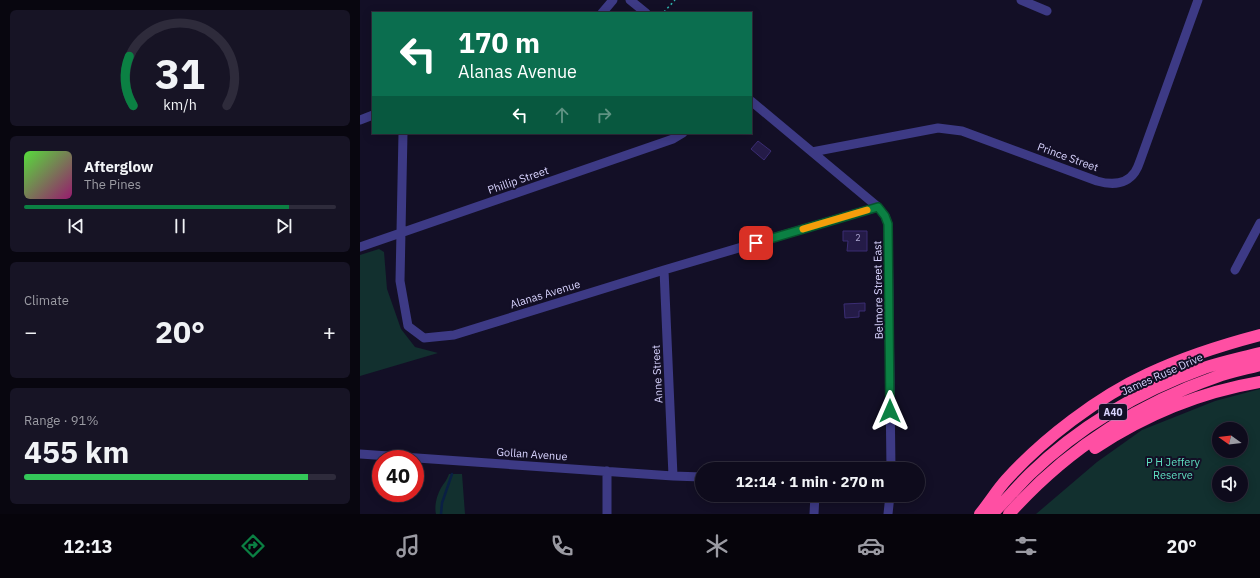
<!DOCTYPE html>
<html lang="en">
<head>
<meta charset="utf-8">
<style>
  :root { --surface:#0e0b1c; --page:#171425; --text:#f1f3f6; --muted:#9b9ba3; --line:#2e2b3b; --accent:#0b8043 }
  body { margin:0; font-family:"IBM Plex Sans",sans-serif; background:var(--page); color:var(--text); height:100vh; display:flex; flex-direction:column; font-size:15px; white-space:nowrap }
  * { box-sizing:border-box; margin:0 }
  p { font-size:13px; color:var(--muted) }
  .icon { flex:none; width:22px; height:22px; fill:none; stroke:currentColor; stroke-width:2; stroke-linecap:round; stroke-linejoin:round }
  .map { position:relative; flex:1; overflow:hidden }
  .drawer { display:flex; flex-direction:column; gap:10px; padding:10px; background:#08060f; width:360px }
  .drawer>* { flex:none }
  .top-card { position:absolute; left:12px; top:12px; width:380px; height:122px; border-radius:0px; box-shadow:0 2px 10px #0003,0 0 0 1px var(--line); background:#0b6e4f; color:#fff; overflow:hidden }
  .needle { width:26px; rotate:284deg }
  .controls { position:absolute; left:852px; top:422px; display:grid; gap:8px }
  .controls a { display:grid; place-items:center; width:36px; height:36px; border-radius:50%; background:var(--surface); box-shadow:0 2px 10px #0003,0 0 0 1px var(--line); font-size:20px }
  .speed { position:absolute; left:12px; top:450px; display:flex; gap:8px; font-size:20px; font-weight:700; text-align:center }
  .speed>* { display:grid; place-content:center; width:52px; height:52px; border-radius:50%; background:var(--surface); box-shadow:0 2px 10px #0003,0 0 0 1px var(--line); line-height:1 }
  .speed .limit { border:6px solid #d22; background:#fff; color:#111 }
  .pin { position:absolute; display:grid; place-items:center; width:34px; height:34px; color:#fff; margin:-17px; border-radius:8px; box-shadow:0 2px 6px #0006 }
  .me { position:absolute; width:44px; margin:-22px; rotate:0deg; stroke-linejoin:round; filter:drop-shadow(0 0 3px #0008) }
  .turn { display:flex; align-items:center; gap:14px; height:84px; padding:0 20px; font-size:18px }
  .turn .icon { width:52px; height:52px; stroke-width:2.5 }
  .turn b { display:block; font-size:28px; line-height:34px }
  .lanes { display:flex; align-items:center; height:38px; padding:0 20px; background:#0003; justify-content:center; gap:20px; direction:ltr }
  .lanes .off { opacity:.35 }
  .big { font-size:30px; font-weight:700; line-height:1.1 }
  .drawer .tile { flex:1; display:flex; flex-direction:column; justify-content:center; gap:6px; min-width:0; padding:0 14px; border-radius:6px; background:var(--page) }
  .drawer .dial { align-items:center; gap:0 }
  .dial svg { height:104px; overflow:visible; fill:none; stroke:var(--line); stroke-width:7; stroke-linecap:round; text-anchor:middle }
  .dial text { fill:var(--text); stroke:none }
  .song { display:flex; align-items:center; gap:12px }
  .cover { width:48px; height:48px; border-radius:6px; background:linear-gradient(135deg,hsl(110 70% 55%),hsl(320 70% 35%)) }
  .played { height:4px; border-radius:2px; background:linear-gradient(90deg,var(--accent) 85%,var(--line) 85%) }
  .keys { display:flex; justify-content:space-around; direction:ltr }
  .heat { display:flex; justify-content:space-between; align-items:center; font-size:22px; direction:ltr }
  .charge { height:6px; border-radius:3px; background:linear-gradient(90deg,#34c759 91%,var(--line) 0) }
  .trip { position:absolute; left:335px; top:462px; width:230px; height:40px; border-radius:20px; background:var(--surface); box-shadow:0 2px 10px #0003,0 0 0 1px var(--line); font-weight:700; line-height:40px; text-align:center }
  .tab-bar { display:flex; height:64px; justify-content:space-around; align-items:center; background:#06040b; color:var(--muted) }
  .tab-bar .icon { width:28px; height:28px }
  .tab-bar .active { color:var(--accent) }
  .tab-bar b { font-size:18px; color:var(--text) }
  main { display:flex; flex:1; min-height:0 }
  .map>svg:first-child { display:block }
  .green { fill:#12302f; fill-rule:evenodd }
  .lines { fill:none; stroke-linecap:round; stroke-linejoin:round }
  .stream { stroke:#0a1f44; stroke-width:2.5 }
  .building { fill:#241b47; stroke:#3b2d73 }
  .path { stroke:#2fb8b0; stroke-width:1.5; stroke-dasharray:2 3; stroke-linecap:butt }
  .minor { stroke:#3d3a85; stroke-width:9 }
  .highway { stroke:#ff4fa3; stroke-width:12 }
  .route-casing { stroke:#07532c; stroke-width:10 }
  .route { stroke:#0b8043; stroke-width:7 }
  .slow { stroke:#f59e0b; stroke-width:7 }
  .labels { text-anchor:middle; stroke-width:4; stroke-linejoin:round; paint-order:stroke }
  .number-label { font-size:9px; fill:#aca6d1 }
  .shield { fill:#130f26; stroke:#9e99be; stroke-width:1 }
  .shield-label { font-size:10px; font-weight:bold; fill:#d9d4ff }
  .street-label { font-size:11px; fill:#d9d4ff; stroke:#130f26 }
  .park-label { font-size:11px; fill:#5fe0c0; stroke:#130f26 }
</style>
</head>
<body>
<main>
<section class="drawer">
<div class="tile dial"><svg viewBox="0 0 100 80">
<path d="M14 69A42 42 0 1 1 86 69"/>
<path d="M14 69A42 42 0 0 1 11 31" stroke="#0b8043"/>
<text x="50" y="56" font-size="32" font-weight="700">31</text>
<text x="50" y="72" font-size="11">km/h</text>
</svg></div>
<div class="tile">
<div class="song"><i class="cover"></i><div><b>Afterglow</b><p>The Pines</p></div></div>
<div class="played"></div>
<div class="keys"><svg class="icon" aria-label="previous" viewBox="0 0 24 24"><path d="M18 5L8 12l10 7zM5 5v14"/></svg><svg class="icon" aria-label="pause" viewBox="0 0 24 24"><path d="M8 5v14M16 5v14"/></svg><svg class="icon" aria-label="next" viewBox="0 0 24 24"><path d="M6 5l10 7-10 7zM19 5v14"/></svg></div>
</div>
<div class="tile"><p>Climate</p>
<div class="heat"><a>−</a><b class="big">20°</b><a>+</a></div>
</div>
<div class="tile"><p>Range · 91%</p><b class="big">455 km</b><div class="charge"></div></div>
</section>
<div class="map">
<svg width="900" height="514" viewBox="0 0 900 514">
  <rect width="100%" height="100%" fill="#130f26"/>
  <!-- green -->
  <path class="green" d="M19 249 24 252 27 289 41 329 55 347 78 353 0 376V255Z
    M900 389V514H676L737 462 782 430 855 401ZM859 429H881V451H859ZM859 473H881V495H859Z
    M89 474H102L105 514H76C74 506 77 495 81 488 84 483 87 480 89 474Z"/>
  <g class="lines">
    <!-- stream -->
    <path class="stream" d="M81 514 82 503 92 474"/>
  </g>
  <!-- building -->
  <path class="building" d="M398 141 411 151 404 160 391 149Z
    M483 231H507V251H487L488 241H483Z
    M505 303V311H499V317L485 318 484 304Z"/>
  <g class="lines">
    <!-- path -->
    <path class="path" d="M304 12 315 0"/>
    <!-- minor -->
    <path class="minor" d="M270 0 286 13
      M661 0 687 11
      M242 13 253 0
      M391 101 518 207 525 216 528 224 531 469
      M0 120 13 115
      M43 133 40 281 48 326 64 338 94 335 304 270 518 207
      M452 152 578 128 602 131 737 181C751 185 766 185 775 172 777 169 779 164 780 161L838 0
      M0 247 313 139 323 133
      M304 270 313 476
      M875 270 900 223
      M0 454 313 476 342 477
      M247 514V471
      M454 514 455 495
      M528 514 530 495"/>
    <!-- highway -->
    <path class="highway" d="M735 448C785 415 841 392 900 382
      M620 514C629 503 637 490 646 480 683 439 738 397 788 374 824 357 862 345 900 335
      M632 514C645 501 657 487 670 474 719 427 780 391 844 368 862 362 881 358 900 353
      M649 514C705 451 776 405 856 377 870 372 885 369 900 365"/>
  </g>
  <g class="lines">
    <!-- route casing -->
    <g class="route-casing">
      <path id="route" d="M396 243 518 207 525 216 528 224 530 411"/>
    </g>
    <!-- route -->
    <use href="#route" class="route"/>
    <!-- slow -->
    <path class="slow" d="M443 229 507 210"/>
  </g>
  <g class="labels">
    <!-- number labels -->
    <g class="number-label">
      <text x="498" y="241">2</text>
    </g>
    <!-- shield labels -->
    <rect class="shield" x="739" y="404" width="28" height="16" rx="3"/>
    <g class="shield-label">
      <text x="753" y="416">A40</text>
    </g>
    <!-- street labels -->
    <g class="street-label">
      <text transform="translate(708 157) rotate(20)" y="4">Prince Street</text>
      <text transform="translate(158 180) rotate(-19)" y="4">Phillip Street</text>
      <text transform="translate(518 290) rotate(-91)" y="4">Belmore Street East</text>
      <text transform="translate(185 294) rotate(-17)" y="4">Alanas Avenue</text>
      <text transform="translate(297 374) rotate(-93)" y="4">Anne Street</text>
      <text transform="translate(802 374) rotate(-24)" y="4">James Ruse Drive</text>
      <text transform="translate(172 454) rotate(4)" y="4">Gollan Avenue</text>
    </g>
    <!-- park labels -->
    <g class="park-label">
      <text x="813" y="466">P H Jeffery<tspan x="813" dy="13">Reserve</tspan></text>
    </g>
  </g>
</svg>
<div class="controls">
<a><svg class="needle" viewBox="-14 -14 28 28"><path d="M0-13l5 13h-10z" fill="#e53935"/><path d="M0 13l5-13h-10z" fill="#9b9ba3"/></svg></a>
<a><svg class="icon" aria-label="sound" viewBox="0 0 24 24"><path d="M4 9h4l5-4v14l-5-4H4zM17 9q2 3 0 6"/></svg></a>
</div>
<div class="speed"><div class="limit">40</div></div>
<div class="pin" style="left:396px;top:243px;background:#d93025"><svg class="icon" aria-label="arrive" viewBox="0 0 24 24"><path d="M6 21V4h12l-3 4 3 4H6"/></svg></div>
<svg class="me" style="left:530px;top:411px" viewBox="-20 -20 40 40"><path d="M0-17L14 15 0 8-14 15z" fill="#0b8043" stroke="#fff" stroke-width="4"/></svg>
<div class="trip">12:14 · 1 min · 270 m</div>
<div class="top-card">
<div class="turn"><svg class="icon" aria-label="left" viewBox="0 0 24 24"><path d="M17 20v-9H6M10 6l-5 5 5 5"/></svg><div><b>170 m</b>Alanas Avenue</div></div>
<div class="lanes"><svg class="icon" aria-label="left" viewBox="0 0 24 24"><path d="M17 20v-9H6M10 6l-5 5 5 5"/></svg><svg class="icon off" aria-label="ahead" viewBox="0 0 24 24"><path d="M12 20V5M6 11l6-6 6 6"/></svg><svg class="icon off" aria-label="right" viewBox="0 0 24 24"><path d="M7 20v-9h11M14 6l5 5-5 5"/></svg></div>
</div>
</div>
</main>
<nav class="tab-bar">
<b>12:13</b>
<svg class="icon active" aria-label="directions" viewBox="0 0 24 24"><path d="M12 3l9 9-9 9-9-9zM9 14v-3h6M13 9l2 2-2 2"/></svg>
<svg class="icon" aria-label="music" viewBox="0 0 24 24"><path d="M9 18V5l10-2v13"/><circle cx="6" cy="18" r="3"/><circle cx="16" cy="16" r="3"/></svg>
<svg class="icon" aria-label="phone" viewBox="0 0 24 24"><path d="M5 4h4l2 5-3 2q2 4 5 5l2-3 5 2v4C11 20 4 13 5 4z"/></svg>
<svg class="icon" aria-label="climate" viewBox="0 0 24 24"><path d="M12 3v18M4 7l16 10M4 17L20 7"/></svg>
<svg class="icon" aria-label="car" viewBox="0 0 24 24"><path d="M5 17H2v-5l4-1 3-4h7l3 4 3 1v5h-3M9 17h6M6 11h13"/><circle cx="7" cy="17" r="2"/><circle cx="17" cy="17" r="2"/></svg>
<svg class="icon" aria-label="filters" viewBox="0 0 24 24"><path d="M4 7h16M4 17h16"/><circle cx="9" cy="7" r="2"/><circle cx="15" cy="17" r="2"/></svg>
<b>20°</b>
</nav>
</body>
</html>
